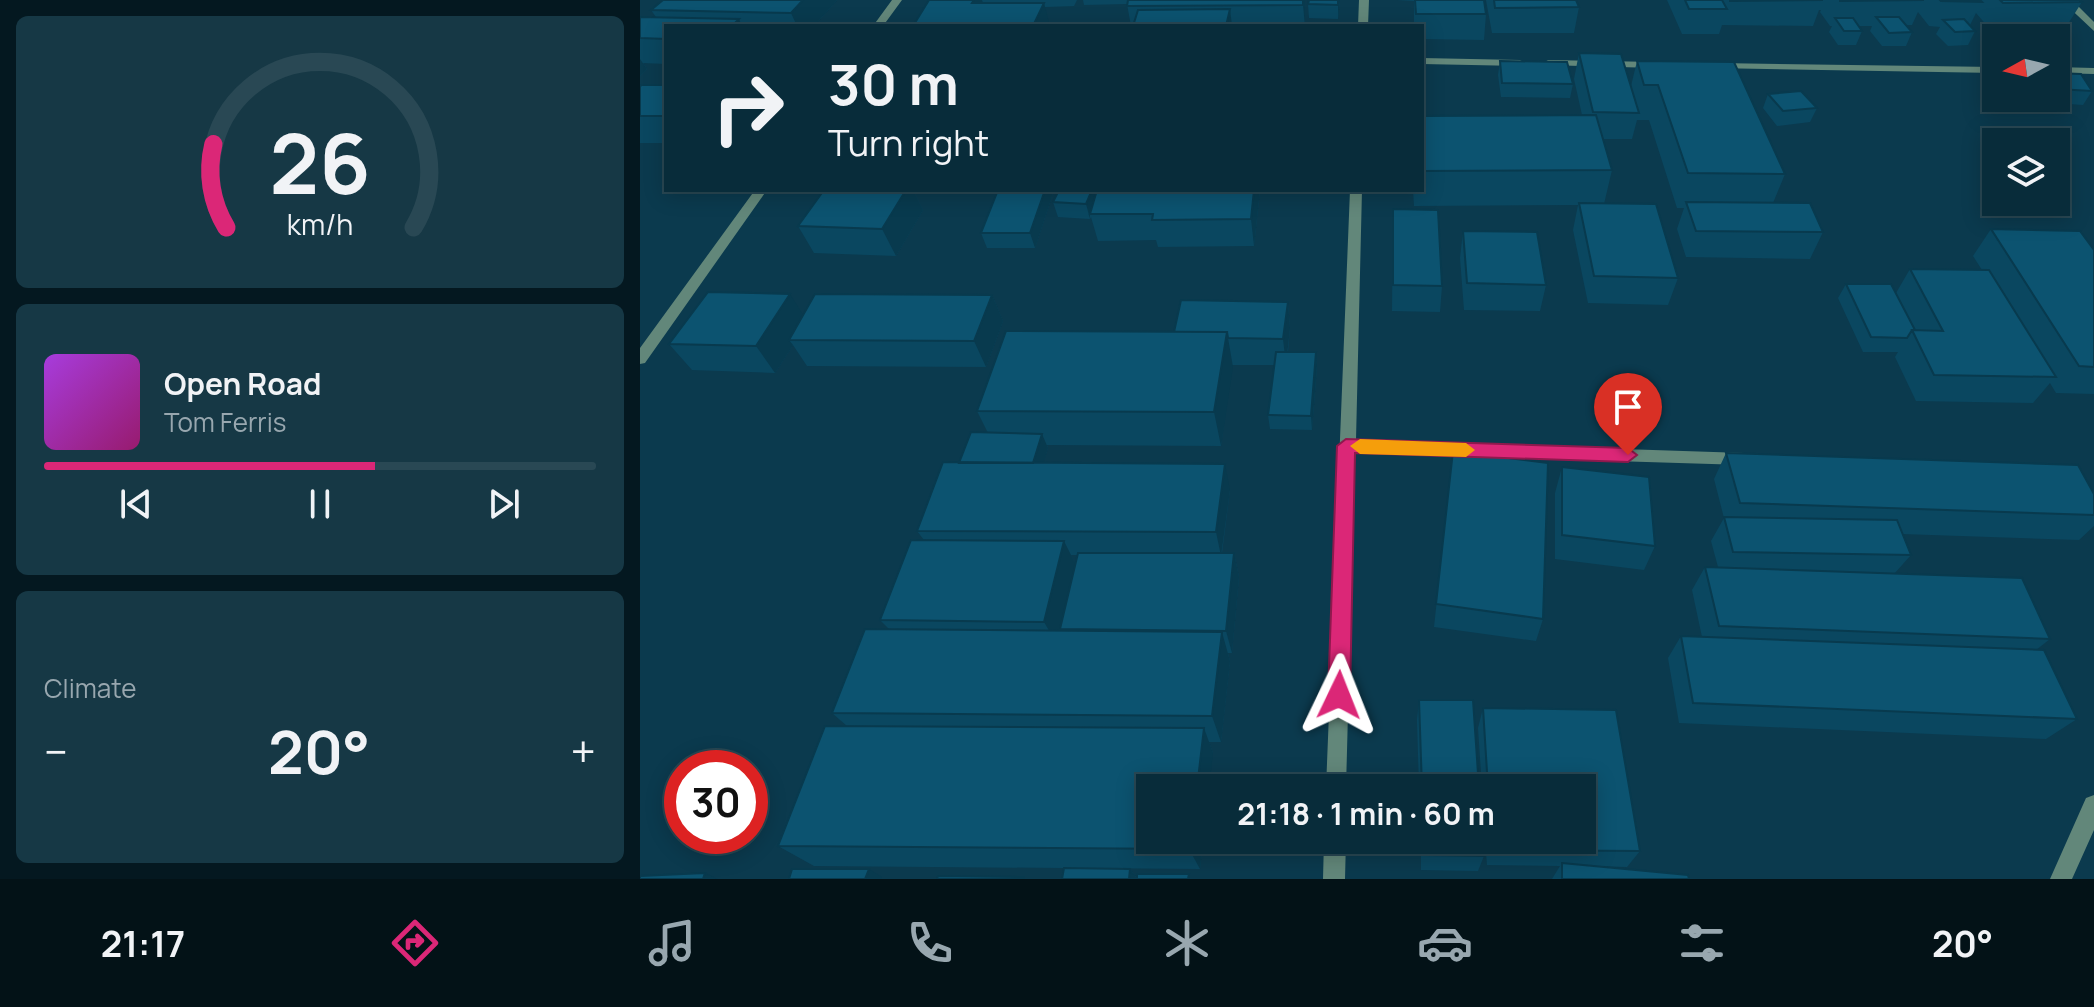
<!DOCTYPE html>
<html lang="en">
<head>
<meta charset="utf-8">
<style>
  :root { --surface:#082c3a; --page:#163845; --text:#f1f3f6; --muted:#98a7af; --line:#294854; --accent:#db2777 }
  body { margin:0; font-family:Manrope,sans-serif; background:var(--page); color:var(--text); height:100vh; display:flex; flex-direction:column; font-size:30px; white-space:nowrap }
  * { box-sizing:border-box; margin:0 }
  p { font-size:26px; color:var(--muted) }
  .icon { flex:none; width:44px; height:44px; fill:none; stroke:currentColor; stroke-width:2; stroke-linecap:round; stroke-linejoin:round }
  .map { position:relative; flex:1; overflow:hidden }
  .sheet { display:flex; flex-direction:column; gap:16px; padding:16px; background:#041820; width:640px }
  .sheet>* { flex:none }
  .banner { position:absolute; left:24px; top:24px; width:760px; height:168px; border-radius:0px; box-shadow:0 4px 20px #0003,0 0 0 2px var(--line); background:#082c3a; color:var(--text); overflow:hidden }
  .needle { width:52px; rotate:262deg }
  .tools { position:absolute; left:1342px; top:24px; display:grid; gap:16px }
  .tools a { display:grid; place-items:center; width:88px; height:88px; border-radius:0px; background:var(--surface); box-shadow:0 4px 20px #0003,0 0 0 2px var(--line); font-size:40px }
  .speed { position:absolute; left:24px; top:750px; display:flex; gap:16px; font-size:40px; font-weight:700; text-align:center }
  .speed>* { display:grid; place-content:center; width:104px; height:104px; border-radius:50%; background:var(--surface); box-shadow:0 4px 20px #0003,0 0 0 2px var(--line); line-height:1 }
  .speed .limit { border:12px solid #d22; background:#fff; color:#111 }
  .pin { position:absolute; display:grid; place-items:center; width:68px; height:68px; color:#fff; margin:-82px -34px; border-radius:50% 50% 50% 0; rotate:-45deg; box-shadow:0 0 8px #0007 }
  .pin .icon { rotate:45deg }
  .me { position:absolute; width:88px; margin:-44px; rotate:2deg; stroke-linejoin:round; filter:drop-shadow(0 0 6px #0008) }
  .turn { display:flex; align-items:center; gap:28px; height:168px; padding:0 32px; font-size:36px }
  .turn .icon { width:104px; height:104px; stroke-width:2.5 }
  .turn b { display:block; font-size:56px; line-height:68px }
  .big { font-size:60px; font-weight:700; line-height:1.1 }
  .sheet .widget { flex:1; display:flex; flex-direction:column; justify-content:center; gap:12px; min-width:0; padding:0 28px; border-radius:12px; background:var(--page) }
  .sheet .dial { align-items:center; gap:0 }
  .dial svg { height:208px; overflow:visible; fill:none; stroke:var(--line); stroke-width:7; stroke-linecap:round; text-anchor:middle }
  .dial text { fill:var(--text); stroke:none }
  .song { display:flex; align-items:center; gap:24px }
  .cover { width:96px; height:96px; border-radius:12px; background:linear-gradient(135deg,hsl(280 70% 55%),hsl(320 70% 35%)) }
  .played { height:8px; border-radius:4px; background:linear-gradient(90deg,var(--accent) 60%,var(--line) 60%) }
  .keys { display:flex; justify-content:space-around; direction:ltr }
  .heat { display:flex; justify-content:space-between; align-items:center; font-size:44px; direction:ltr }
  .trip { position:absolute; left:496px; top:774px; width:460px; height:80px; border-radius:0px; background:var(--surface); box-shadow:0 4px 20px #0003,0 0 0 2px var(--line); font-weight:700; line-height:80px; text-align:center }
  .dock { display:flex; height:128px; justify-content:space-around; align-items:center; background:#031217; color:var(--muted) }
  .dock .icon { width:56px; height:56px }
  .dock .active { color:var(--accent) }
  .dock b { font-size:36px; color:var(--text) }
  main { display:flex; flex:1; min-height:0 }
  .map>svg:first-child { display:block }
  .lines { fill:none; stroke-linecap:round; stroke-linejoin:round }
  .minor { fill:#62877a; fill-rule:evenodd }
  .wall { fill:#0a4760; fill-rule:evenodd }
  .shaded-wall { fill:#083a4e }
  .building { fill:#0c5370; stroke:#083a4e; stroke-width:2 }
  .route { fill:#db2777; stroke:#8e194d; stroke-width:2 }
  .slow { fill:#f59e0b }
</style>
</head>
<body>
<main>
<section class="sheet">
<div class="widget dial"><svg viewBox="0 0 100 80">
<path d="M14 69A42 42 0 1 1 86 69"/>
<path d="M14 69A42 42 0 0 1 9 37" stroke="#db2777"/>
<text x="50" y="56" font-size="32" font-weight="700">26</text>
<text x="50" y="72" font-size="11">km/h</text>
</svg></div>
<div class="widget">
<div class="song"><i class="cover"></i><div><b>Open Road</b><p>Tom Ferris</p></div></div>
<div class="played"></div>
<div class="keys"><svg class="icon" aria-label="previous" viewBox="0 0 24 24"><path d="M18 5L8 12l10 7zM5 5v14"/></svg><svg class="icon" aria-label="pause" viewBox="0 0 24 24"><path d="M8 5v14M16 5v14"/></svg><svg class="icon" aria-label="next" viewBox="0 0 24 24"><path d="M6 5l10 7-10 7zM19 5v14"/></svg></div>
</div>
<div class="widget"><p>Climate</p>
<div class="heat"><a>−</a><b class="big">20°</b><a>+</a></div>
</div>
</section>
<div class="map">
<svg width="1454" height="879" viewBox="0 0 1454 879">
  <rect width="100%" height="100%" fill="#0b3a4e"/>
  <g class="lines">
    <!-- minor -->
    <path class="minor" d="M252 0H262L243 26H233Z
      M719 0H729L728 26H718Z
      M1421 0H1432L1454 22V31Z
      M782 58 880 60 885 63 880 66 782 64Z
      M908 60 1016 62 1021 65 1016 68 904 65 903 63Z
      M1076 63 1356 67V73L1072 68V64Z
      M1416 67 1454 68V74L1416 73Z
      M115 190H127L5 363 0 364V348Z
      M710 190H722L716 440 1104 453 1110 454 1112 459 1110 464 1104 465 715 453 706 788H686Z
      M1454 795V830L1432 879H1410L1446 798Z
      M684 840H706L705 879H683Z"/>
  </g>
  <!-- wall -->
  <path class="wall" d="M197 0 174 26H26V64L3 63 7 69 0 76V17H16L11 10Z
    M289 0H437L434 6 405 7Z
    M443 0H665V26H491L487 4 444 5Z
    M700 0 698 19 669 18 668 4Z
    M757 0H844L846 14 844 40 782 39V26H774V1Z
    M846 0H936L939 7 934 33H852Z
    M1027 0H1439L1442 2 1426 27 1349 28 1336 13 1330 25 1335 31 1328 45 1308 46 1296 34 1300 27 1289 26 1278 12 1272 25H1267L1272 32 1266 46H1242L1230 31 1232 26H1218L1222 31 1216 45H1198L1189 32 1192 26H1190L1180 12 1181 10H1179L1173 26 1082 25 1079 34H1042Z
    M939 53 991 86 997 61 1145 174 1133 203 1183 232 1170 259 1046 257 1037 229 1044 208H1037L1009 120H997L992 139H963L972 170 964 204 1038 278 1028 305 948 303 933 230 938 205 774 206 773 190H782V103L785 116 942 115 934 79Z
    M860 61 933 84 930 98 861 97 858 75Z
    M1416 73 1452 91 1443 105 1383 101 1381 98H1416Z
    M26 85V143H0V87Z
    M1128 94 1177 108 1170 122 1137 126 1123 108Z
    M184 190H273L283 210 256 256 174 253 158 226Z
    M414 190 395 248H347L341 233Z
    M620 190 614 246 518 247 516 240 458 241 451 217 450 219 418 217 413 202Z
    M753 209 802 286 800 312 752 311Z
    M1351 229 1454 250V394L1416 393 1410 383 1393 403 1276 401 1255 357 1258 352H1223L1198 298 1206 284 1256 293 1270 269 1342 270 1333 256Z
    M823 231 906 285 900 311 824 310 820 258Z
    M352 295 363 321 346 367 167 366 153 345 135 373 52 370 29 344 163 315Z
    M648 302 650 328 648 352H676L677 366 672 430 630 429 628 415 634 365H592L581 446 407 445 408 448 403 463 590 490 582 553H594L599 577 592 653H588L590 661 581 742H569L573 753 510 840H563L560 869 444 868 490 869 496 877 424 868 174 866 138 846 207 726 192 713 249 629 240 620 284 540 277 531 319 463 348 433 337 411 534 332ZM431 555H437L435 563Z
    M813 451 903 619 896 641 794 627Z
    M1086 453 1454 494V526L1439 540 1262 534 1271 555 1254 574 1410 639 1396 650 1437 719 1406 739 1039 723 1028 658 1041 636 1062 637 1052 590 1065 567H1078L1071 541 1084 518 1074 479Z
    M922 467 1015 546 1004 570 915 559V493Z
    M779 700 839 788H779L777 720Z
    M843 708 976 710 1000 851 987 867 951 866 1048 875 1049 879H912L920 866 847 865 845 840H942V788H842L838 728Z
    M781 840H843L844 856 838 871 781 870Z"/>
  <!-- shaded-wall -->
  <path class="shaded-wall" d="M163 0H197L174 26H157L151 13Z
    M334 0H342L348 16 332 3Z
    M663 0H665V26L663 5Z
    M698 0H700L698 19Z
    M404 3 410 26H393Z
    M590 9 592 26H586Z
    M99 19 102 26H92Z
    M0 59 7 69 0 76Z
    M266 190H273L283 210 256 256 242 229Z
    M405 190H414L395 248 390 233Z
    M452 190H463L450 214V219L446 204Z
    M614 190H620L614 246 611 219Z
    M150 294 167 321 149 340 153 345 135 373 116 346Z
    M352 295 363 321 346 367 334 341Z
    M648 302 650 328 646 365 643 339Z
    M587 332 593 367 581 446 574 412Z
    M676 352 677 366 672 430 671 416Z
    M402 434 408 448 397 484 390 470Z
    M585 464 590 490 581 556 576 532Z
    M424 541 436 565 417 644 404 622Z
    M594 553 599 577 592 653 586 631Z
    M582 632 590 661 581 742 572 716Z
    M564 728 573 753 569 788H557Z
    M550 840H563L560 869 549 849Z
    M229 869 242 877 241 879H225Z
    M490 869 496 877V879H489Z
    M65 873 78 879H63Z"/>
  <!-- building -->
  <path class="building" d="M23 0H163L151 13 11 10Z
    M289 0H334L332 3H404L393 26H273Z
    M488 0H663V5L487 6Z
    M669 0H698V5L668 4Z
    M775 0H844L846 14H776Z
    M854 0H936L939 7 855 8Z
    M1045 0H1082L1087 9H1049Z
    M1090 0H1183L1090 1Z
    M1200 0H1284L1200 1Z
    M1300 0H1340L1342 2 1301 1Z
    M1360 0H1439L1442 2 1363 3Z
    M590 9 586 26H493L498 10Z
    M0 17 99 19 92 26H26V39L0 38Z
    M1236 17H1259L1272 32 1249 33Z
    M1195 18H1213L1222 31H1204Z
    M1324 19 1335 31 1315 32 1303 20Z
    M939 53 981 54 999 113 953 112Z
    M860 61 927 62 933 84 862 83Z
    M997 61 1094 62 1145 174 1048 173 1018 85H1004Z
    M1416 73 1441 74 1452 91 1416 89Z
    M1 85H26V116H0V87Z
    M1161 91 1177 108 1143 111 1128 94Z
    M782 103H785V116H782Z
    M956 115 972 170 782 171V116Z
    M184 190H266L242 229 158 226Z
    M358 190H405L390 233H341Z
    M419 190H452L446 204 413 202Z
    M457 190H614L611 219 512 220 513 214H450Z
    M1046 202 1170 203 1183 232 1056 231Z
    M939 203 1016 204 1038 278 954 276Z
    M753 209 798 210 802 286 753 285Z
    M1351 229 1440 231 1454 250V367L1439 366Z
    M823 231 897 232 906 285 827 283Z
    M1270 269 1349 270 1416 377 1294 375 1272 330 1303 331Z
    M1206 284H1251L1275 330H1272L1267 338 1231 337Z
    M68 292 150 294 116 346 29 344Z
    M175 294 352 295 334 341 149 340Z
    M541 300 648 302 643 339 588 338 587 332H534Z
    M366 331 587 332 574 412 337 411Z
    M636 352H676L671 416 628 415Z
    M331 432 402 434 393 463H319Z
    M813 451 908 463 903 619 796 604Z
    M1086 453 1438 465 1454 494V515L1100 503Z
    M303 462 585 464 576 532 277 531Z
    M922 467 1009 477 1015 546 922 535Z
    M1084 517 1257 520 1271 555 1093 552Z
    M271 540 424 541 404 622 240 620Z
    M438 553H594L586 631 420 629Z
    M1065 567 1382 578 1410 639 1079 626Z
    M225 629 582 632 572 716 192 713Z
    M1041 636 1404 650 1437 719 1053 703Z
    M779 700H833L839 788H782Z
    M843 708 976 710 1000 851 853 850 852 840H942V788H848Z
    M185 726 564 728 557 788H510V840H550L549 849 138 846Z
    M784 840H843L844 856 784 855Z
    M922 863 1048 875 1049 879H922Z
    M424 868 490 869 489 879H422Z
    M152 869H229L225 879H149Z
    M65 873 63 879H0V876Z
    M497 874H549L548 879H497Z
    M298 876 384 877V879H297Z"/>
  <!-- route -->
  <path class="route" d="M706 439 988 448 997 455 988 462 715 453 710 695 707 702 699 705 691 702 688 695 697 446Z"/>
  <!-- slow -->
  <path class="slow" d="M720 439 826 443 835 450 826 457 720 454 710 446Z"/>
</svg>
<div class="tools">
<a><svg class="needle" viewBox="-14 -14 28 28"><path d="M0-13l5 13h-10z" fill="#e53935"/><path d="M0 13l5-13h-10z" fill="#98a7af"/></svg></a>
<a><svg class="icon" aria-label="layers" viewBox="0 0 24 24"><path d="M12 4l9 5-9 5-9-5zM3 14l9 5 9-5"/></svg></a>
</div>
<div class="speed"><div class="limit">30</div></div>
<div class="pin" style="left:988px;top:455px;background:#d93025"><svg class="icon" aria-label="arrive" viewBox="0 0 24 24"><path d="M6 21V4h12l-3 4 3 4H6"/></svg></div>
<svg class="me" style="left:699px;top:695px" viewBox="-20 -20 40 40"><path d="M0-17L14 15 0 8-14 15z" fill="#db2777" stroke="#fff" stroke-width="4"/></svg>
<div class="trip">21:18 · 1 min · 60 m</div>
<div class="banner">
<div class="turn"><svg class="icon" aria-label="right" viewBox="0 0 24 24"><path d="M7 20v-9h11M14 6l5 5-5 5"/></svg><div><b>30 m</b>Turn right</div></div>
</div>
</div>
</main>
<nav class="dock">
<b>21:17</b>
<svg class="icon active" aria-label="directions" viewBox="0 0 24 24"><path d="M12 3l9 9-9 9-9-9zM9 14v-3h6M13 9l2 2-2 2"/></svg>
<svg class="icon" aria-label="music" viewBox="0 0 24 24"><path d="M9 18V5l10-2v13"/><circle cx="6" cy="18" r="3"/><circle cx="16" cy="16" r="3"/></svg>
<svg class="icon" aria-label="phone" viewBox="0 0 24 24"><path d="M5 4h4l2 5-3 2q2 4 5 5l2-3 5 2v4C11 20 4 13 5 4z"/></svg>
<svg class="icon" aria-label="climate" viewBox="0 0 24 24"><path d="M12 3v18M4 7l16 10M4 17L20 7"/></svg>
<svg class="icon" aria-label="car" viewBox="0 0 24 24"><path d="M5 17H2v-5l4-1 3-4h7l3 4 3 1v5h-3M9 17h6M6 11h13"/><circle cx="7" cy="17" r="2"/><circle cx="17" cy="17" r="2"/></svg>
<svg class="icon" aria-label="filters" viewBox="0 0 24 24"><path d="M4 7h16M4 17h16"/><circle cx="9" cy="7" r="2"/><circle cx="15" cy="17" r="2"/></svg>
<b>20°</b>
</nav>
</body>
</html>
